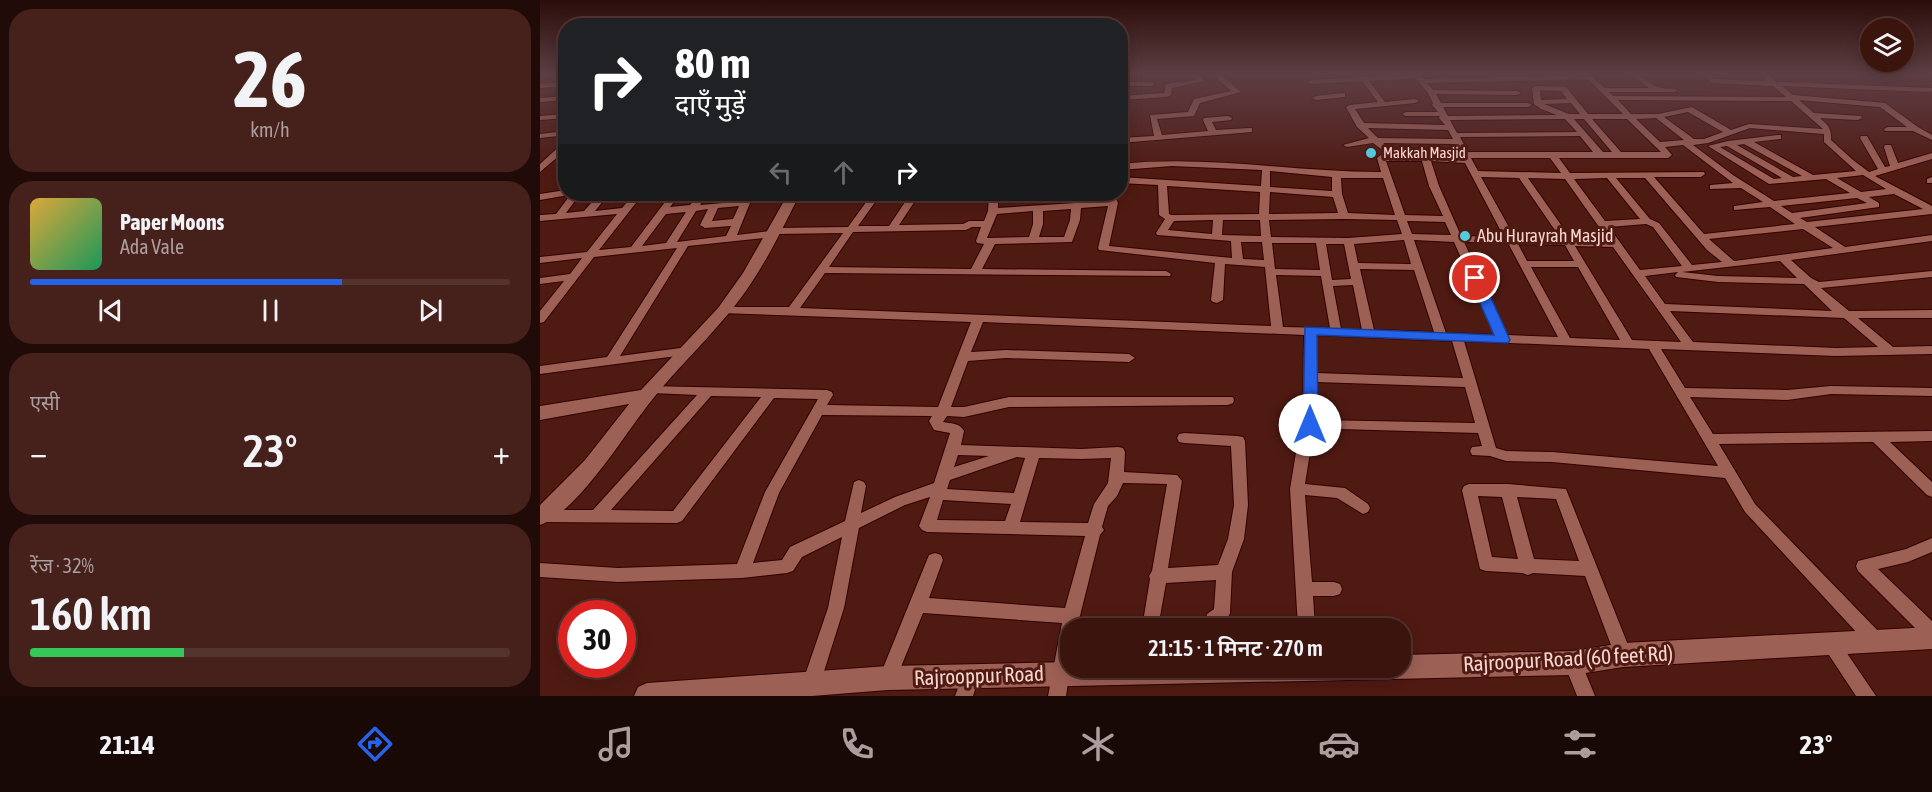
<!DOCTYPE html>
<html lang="hi">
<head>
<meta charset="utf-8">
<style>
  :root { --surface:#3b140e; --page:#46211c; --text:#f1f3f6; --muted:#ac9e9e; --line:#54332e; --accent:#2563eb }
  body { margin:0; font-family:"Asap Condensed","Noto Sans Devanagari",sans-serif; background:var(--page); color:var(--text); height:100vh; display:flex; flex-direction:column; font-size:22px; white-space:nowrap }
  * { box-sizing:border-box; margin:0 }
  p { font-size:20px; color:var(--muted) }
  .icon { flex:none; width:33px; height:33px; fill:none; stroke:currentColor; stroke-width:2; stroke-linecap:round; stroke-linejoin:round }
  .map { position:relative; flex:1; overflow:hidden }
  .drawer { display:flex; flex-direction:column; gap:9px; padding:9px; background:#200b08; width:540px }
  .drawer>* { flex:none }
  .hud { position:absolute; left:18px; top:18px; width:570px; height:183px; border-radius:24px; box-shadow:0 3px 15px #0003,0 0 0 2px var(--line); background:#202124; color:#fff; overflow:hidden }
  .controls { position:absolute; left:1320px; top:18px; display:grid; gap:12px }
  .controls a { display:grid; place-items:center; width:54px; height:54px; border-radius:50%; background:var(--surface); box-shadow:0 3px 15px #0003,0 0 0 2px var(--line); font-size:30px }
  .speed { position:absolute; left:18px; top:600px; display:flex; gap:12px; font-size:30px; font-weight:700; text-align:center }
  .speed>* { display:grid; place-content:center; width:78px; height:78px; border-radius:50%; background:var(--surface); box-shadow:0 3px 15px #0003,0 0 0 2px var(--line); line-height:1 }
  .speed .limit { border:9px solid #d22; background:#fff; color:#111 }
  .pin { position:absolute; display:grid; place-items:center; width:51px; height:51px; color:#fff; margin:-26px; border:3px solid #fff; border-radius:50%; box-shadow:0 2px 6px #0007 }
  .me { position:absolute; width:66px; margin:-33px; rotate:0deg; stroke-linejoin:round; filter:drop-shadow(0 0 4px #0008) }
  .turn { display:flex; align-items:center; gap:21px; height:126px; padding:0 18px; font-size:27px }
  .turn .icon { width:78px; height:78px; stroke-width:2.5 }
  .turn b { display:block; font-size:42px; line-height:51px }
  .lanes { display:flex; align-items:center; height:57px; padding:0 18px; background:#0003; justify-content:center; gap:30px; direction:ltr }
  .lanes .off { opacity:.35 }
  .big { font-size:45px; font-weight:600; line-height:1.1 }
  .drawer .card { flex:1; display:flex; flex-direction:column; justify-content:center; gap:9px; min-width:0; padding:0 21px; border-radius:24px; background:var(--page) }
  .drawer .dial { align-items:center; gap:0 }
  .dial b { font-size:78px; line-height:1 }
  .song { display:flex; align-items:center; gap:18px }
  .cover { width:72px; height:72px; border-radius:9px; background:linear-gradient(135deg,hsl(40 70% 55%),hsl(150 70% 35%)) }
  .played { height:6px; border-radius:3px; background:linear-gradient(90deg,var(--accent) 65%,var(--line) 65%) }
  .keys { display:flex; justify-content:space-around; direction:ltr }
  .heat { display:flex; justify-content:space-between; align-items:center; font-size:33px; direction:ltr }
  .charge { height:9px; border-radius:4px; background:linear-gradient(90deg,#34c759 32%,var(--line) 0) }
  .trip { position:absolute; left:520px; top:618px; width:351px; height:60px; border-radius:24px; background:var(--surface); box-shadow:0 3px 15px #0003,0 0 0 2px var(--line); font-weight:600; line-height:60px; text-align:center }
  .tabs { display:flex; height:96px; justify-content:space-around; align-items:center; background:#180806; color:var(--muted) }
  .tabs .icon { width:42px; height:42px }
  .tabs .on { color:var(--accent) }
  .tabs b { font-size:27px; color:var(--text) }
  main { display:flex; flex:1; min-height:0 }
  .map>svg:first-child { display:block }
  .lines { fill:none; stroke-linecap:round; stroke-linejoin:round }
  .street-casing { stroke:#320000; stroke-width:2 }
  .secondary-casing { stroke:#320000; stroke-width:2 }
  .street { fill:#9d6055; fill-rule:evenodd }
  .secondary { fill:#9d6055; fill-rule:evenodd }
  .route { fill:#2563eb; stroke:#184099; stroke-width:1.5 }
  .poi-dot { fill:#54cade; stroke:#4f1a12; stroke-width:2 }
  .labels { text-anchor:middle; stroke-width:6; stroke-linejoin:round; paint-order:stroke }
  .far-poi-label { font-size:15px; fill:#f7d4cd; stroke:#4f1a12; text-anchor:start }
  .poi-label { font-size:18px; fill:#f7d4cd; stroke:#4f1a12; text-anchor:start }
  .near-street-label { font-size:21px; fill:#f7d4cd; stroke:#4f1a12 }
</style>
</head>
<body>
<main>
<section class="drawer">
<div class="card dial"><b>26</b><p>km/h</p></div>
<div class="card">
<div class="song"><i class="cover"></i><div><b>Paper Moons</b><p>Ada Vale</p></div></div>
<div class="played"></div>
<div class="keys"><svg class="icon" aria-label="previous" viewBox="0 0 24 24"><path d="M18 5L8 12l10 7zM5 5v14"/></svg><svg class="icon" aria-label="pause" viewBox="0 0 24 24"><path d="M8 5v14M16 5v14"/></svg><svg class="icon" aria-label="next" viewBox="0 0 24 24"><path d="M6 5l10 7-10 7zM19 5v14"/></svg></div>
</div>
<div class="card"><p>एसी</p>
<div class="heat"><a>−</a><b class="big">23°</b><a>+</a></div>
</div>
<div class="card"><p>रेंज · 32%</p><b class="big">160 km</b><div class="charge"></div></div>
</section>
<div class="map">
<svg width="1392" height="696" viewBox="0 0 1392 696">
  <rect width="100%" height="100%" fill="#4f1a12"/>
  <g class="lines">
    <!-- street casing -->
    <g class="street-casing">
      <path id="street" d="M652 74H659L664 81 632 88 631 95 627 97 580 100V96L624 93 626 84 655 80Z
        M672 74H680L701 92 660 103 654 116 617 119 622 135 668 131 663 120 664 118 688 116 692 118 691 120 672 122 676 130 709 128H712V132L580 143V138L614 136 610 115 648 112 654 99 691 91Z
        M867 74 879 75 883 79 1050 75 1065 88H1109L1090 74C1102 74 1107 83 1118 87 1124 90 1131 87 1138 90L1134 92H1069L1073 96 1246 97 1233 86 1172 83 1163 74H1170L1174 79 1227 81 1220 74H1228L1236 82 1392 88V91L1389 92 1242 86 1253 95 1345 103 1378 127 1392 135V140L1373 131H1345L1344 129 1348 127H1367L1340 107 1259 100 1274 113 1321 116 1322 118 1318 120 1280 118C1288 125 1292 129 1291 140L1313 160 1329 172 1338 169 1320 138 1321 136H1327L1345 167 1350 166 1344 147 1345 145H1351L1358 163 1392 153V159L1335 176 1392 206V214L1275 227 1305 247 1392 235V241L1251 260 1271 278 1279 282 1392 271V277L1281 288 1309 311 1392 310V318H1318L1353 347 1392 346V354L1296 356 1121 349 1145 388 1247 390 1291 386 1392 388V396L1291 394 1247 400 1150 397 1173 434 1392 431V441L1350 442 1392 482V497L1387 495 1333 442 1179 444 1215 504 1343 636 1346 642 1343 648 1337 650 1331 648 1205 512 1185 478 1012 462 966 461 950 456 932 455 930 451 932 447 942 446 938 433 765 428 763 425 764 335 443 322 431 352 466 350 589 354 595 358 589 362 466 358 428 361 411 407H424L469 397H693L694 400 693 403 688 405 469 407 424 417 407 416 403 422C411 424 419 422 424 431L421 445 541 449 578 447 583 448 585 452 584 472 637 475 642 481 628 568 678 565 688 539 694 505 691 446 644 443 639 442 637 438 639 434 644 433 698 436 703 437 705 441 708 505 704 539 692 572 690 613 688 618 681 624 680 628H663L667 614 674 609 676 580 626 583 618 628H602L610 579 609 576 612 571 627 484 583 483 577 496 568 506 562 527 564 530 560 535 537 628H531V663L526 696H508L522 623 383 613 354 684 348 687 342 684 339 678 389 555 395 553 401 555 403 560 389 598 525 608 545 536 387 532 382 530 379 526 390 497 365 505 319 528 304 608 280 684 277 690 271 693 265 690 262 684 288 608 302 537 262 557 253 571 247 573 202 578 78 582 0 577V563L78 568 197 564 225 492 278 399 234 398 142 521 137 523 0 522V510H53L157 395 112 393 107 392 106 389 107 386 287 390 292 392 293 395 287 405 398 407 431 322 180 313 178 311 180 309 184 307H249L303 233 238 234 233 237 148 246 80 356 148 347 154 351 152 354 0 374V366L67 357 137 248 54 257 4 322 0 323V311L24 281 0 284V278L30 274 42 258 0 263V257L47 252 77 214 0 221V215L16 214 31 194H40L26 213 44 211 59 194H69L55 211 82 208 94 194H103L59 250 91 247 131 194H140L130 207 150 205 158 194H167L160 205 208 201 210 203 197 235 230 231 235 228 308 227 332 194H341L318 226H349L369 196 372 195H413L418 198 413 201H375L359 225 423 224 429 221H444L448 211 449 194H458V208L568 201 566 194H574L578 203 569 246 692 258 691 241 617 235 616 233 625 219 619 215 618 185 580 183V177L721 186 722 170 632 166 580 170V164C668 155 754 172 841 172L837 158 841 155H849L833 143 807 147 803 145 829 138 817 127 806 107 810 105 838 102 822 81 771 84 767 82 771 80ZM875 78 888 93 893 103 892 105 898 112H866L862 114 866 116H900L899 118 905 125 824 123 815 109 875 103 879 101 875 99 845 102 829 81ZM1048 79 1083 114H1048L1026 87 996 86 992 88 994 104 1001 109 1017 115 908 116 903 107H988L992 105 988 103H901L896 94 977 95 981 93 977 91 893 90 887 83ZM1000 90 1021 91 1027 99 1001 100ZM1078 100 1251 101 1283 129 1209 124 1191 130 1152 107 1118 114H1091ZM1031 103 1040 114H1029L1004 104ZM1148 112 1183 132 1164 139H1154L1124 117ZM1116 118 1144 140 1120 142 1096 119ZM1025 119 1037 132 917 133 910 120ZM1034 119H1044L1072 152H1063ZM1052 119H1087L1121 152H1081ZM828 128 908 130 913 139 838 138ZM1210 128 1284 134V142L1316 171 1273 175 1214 142 1241 139V135H1238L1188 141 1168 146 1229 184 1286 179 1310 193 1234 201 1193 175 1153 145 1168 143ZM1040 136 1053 152H928L920 137ZM843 143 915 144 920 153 919 155 922 157 859 155ZM1204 144 1262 176 1253 177 1197 145ZM1143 145 1193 183 1170 185V189L1201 188 1223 202 1194 206V210L1230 207 1255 224 1164 234 1114 177H1161L1165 174 1164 172 1030 173 1019 158H1128L1132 155 1125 147ZM1187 146 1242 178 1234 179 1180 147ZM931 158H1010L1021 173 938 171ZM846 161H882L889 186 903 216 865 215ZM891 161 925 163 964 237 921 236 899 186ZM730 171 792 177V191L730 187ZM1323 175 1346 189 1321 192 1297 178ZM941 177 979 178 1021 239 975 238ZM801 178H843L855 215 808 213 802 194ZM988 178 1025 179 1069 241 1031 239ZM1067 178 1100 219 1065 221 1034 179ZM1076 178H1105L1167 250 1182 262 1152 265 1119 223 1110 219ZM627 186 720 192 719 214 632 215 629 214ZM730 192 793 197 798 213 729 214ZM1354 194 1383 209 1267 222 1260 218 1339 207V203L1329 197ZM1317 198 1327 203 1252 213 1241 206ZM199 206 193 219 172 221 178 208ZM568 206 558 248 559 250 675 263 671 300 673 302 677 303 683 300 685 264 725 267 731 326 260 308 285 273 630 276 631 274 626 271 442 269 455 244 532 242 540 220 541 208ZM168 209 160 225 165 228 191 226 186 236 137 242 156 211ZM531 209 530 220 524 237H499L503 224V211ZM493 211V224L489 237 447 238 457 214ZM146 212 126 243 102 246 126 214ZM804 219 857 220 862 234 808 238 731 237 729 220ZM673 220 672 234 628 230 634 221ZM683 220H720L721 236 682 235ZM867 221 905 222 911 235 872 234ZM1106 224 1113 227 1142 266 1100 270 1069 227ZM432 227H441L436 241 437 243 444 244 431 269 289 267 313 232 426 230ZM1263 229 1293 248 1194 261 1169 239ZM864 240 871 264 818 263 814 244ZM874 240 914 242 955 335 906 333ZM701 242H722L724 260 703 259ZM924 242 968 243 1018 337 967 335ZM732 243H776L780 270 735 269ZM786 244H804L811 279 792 280ZM978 244 1025 245 1034 261H987ZM1035 246 1073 247 1141 342 1092 340ZM1240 261 1257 278 1178 276 1142 272ZM991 267H1038L1080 340 1030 338ZM820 269 874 270 894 332 834 330ZM1138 272 1135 275 1136 277 1178 282 1264 284 1292 311 1125 304 1105 276ZM736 275 781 276 790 328 743 327ZM813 285 822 330 801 329 793 286ZM1130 311 1304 318 1338 347 1296 348 1153 342ZM776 335 912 341 923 378 776 373ZM924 341 1109 349 1178 466 1012 452 966 451 956 448ZM776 382 925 387 935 423 777 420ZM171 396 221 397 133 511 71 510ZM282 415 392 416 389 421 394 430 410 433 394 483 355 497 321 513 326 486 324 482 319 480 314 482 305 521 250 547 242 560 213 563 239 493ZM418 455 449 456 414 467ZM477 457 485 458 474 493 407 489 410 480ZM499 458 541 459 571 458 568 483 554 504 548 523 480 522ZM403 500 471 504 465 521 397 520Z
        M26 82V86L0 88V84Z
        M580 82H611L615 84 611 86H580Z
        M802 93H805V97L776 100 772 98 776 96Z
        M26 96V100L0 102V98Z
        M26 114V118L0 120V116Z
        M26 131V135L0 138V134Z
        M23 143H26V150L0 172V164Z
        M1392 177V183H1387V179Z
        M26 190V194H30L29 195 0 200V194Z
        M765 435 770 436 772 440 765 484 805 488 828 504 830 508 828 512 823 514 797 498 765 495 772 582H794L800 584 802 589 800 594 794 596H773L775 628H758L750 489 758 440 760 436Z
        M929 484H968L1026 489 1092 655 1089 661 1083 663 1077 661 1045 576 993 573 988 575 982 573 946 571 940 569 922 490 924 486ZM938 496 962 497 978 559 952 557ZM977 497 1016 499 1039 561 994 559Z
        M1392 538V552L1368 562 1338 569 1392 621V641L1386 639 1318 571 1316 566 1318 561 1366 549Z
        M1292 638 1298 640 1336 696H1316L1283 646 1286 640Z
        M1033 654 1039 657 1055 696H1037L1024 663 1027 657Z
        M430 669 436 672 439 678 433 696H415L424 672Z"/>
    </g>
    <!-- secondary casing -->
    <g class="secondary-casing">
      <path id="secondary" d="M248 194H260C246 221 233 249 217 274 188 322 146 357 112 400 85 433 39 511 0 525V505L45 460 89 404 0 420V406L101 390 178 308 203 273Z
        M1392 627V649L1083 667 1033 675 348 690 272 696H94L98 687 107 683 348 666 531 662V668H861V655L1033 651 1083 643Z"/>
    </g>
    <!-- street -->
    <use href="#street" class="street"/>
    <!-- secondary -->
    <use href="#secondary" class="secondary"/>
  </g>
  <!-- sky -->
  <linearGradient id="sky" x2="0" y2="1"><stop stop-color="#2b0e0a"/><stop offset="0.43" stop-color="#5d3e44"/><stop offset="1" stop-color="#5d3e44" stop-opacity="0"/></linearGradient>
  <rect width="1392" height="172" fill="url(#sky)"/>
  <!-- route -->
  <path class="route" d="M935 275 942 278 970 340 968 343 777 335 778 425 776 429H765L763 425 765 327 954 335 929 278Z"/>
  <!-- markers -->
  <g class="poi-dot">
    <circle cx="831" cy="153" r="6"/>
    <circle cx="925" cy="236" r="6"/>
  </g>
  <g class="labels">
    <!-- far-poi labels -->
    <g class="far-poi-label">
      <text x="843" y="158">Makkah Masjid</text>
    </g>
    <!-- poi labels -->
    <g class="poi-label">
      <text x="937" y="242">Abu Hurayrah Masjid</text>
    </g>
    <!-- near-street labels -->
    <g class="near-street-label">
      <text transform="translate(1028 659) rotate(-3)" y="7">Rajroopur Road (60 feet Rd)</text>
      <text transform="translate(439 676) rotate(-2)" y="7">Rajrooppur Road</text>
    </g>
  </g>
</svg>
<div class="controls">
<a><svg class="icon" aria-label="layers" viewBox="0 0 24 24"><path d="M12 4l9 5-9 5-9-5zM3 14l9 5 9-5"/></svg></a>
</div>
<div class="speed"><div class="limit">30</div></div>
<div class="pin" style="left:935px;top:278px;background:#d93025"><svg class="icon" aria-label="arrive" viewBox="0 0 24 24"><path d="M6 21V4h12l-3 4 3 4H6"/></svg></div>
<svg class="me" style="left:770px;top:425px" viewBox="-20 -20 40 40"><circle r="19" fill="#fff"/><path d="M0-13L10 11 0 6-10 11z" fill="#2563eb"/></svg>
<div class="trip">21:15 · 1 मिनट · 270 m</div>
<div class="hud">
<div class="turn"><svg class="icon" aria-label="right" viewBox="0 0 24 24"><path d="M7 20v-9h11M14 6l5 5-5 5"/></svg><div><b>80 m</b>दाएँ मुड़ें</div></div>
<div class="lanes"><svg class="icon off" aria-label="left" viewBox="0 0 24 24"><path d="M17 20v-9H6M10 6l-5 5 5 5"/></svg><svg class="icon off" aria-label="ahead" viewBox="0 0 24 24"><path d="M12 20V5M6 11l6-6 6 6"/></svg><svg class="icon" aria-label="right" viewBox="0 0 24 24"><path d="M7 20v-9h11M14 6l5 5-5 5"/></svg></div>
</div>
</div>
</main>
<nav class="tabs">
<b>21:14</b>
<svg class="icon on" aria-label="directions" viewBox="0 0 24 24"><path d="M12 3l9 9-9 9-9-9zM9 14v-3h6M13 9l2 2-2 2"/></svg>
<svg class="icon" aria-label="music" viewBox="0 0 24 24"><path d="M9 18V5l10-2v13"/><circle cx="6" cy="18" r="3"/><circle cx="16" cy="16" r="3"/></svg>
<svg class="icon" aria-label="phone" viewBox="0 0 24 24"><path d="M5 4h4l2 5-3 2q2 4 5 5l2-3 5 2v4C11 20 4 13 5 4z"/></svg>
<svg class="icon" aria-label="climate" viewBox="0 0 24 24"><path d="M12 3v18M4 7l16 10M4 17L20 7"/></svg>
<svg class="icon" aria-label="car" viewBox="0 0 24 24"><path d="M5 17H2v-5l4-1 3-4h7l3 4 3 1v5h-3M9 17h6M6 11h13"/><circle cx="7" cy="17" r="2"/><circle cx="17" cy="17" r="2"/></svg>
<svg class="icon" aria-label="filters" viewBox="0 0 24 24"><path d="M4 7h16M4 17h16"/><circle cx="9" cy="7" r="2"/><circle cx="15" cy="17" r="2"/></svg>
<b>23°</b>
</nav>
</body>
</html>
